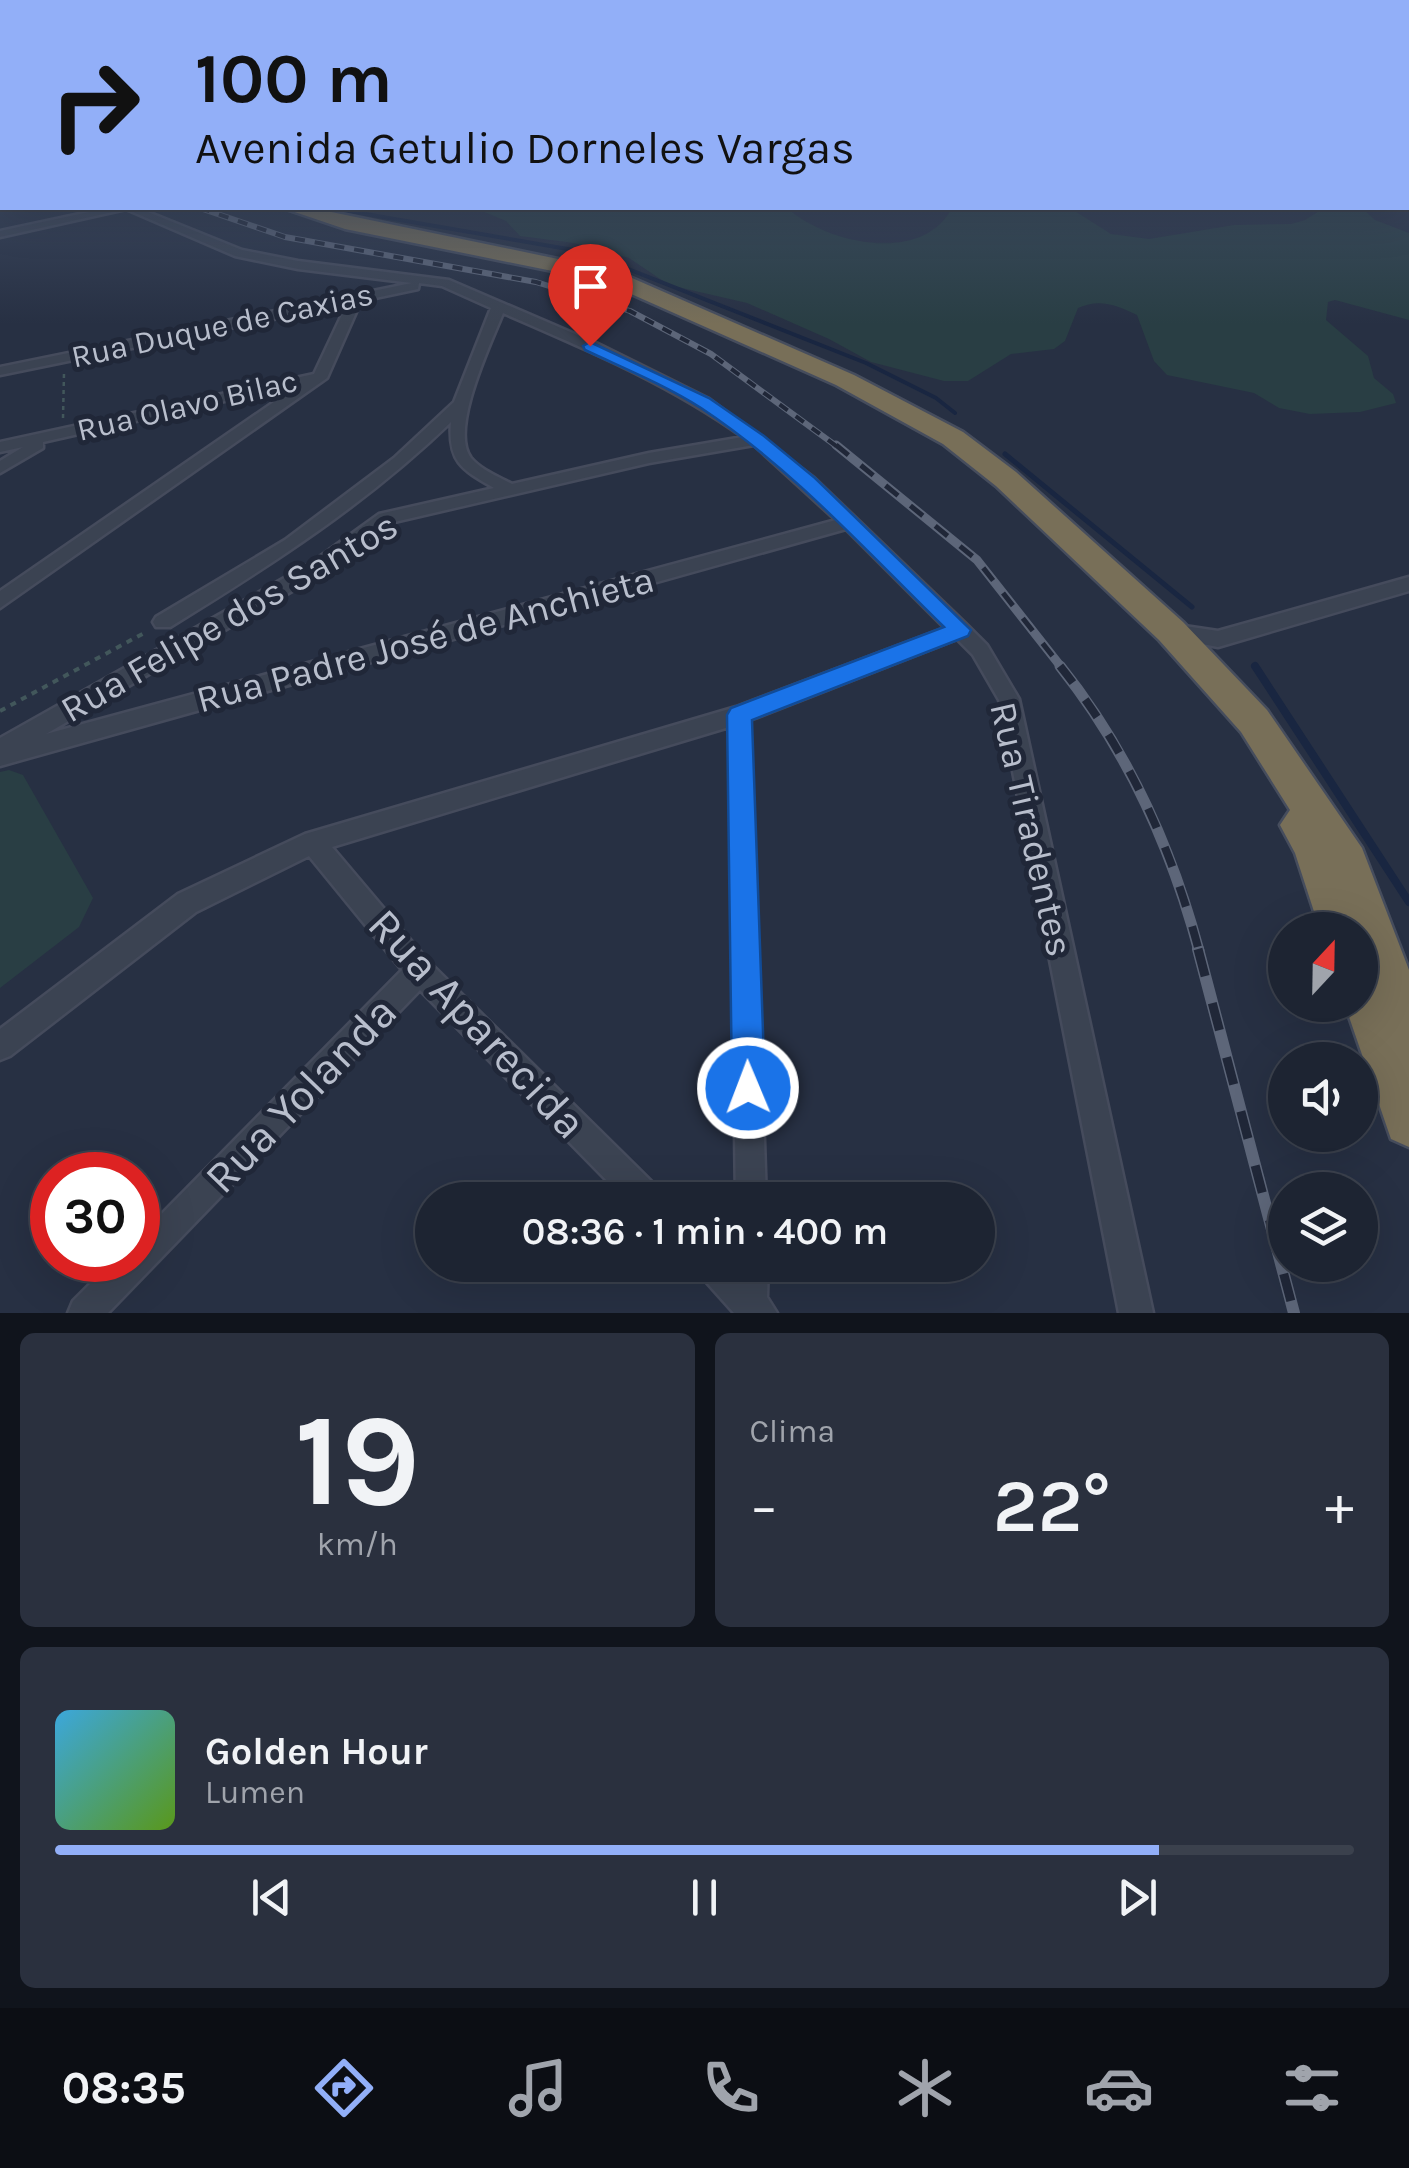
<!DOCTYPE html>
<html lang="pt">
<head>
<meta charset="utf-8">
<style>
  :root { --surface:#1d2432; --page:#2a303e; --text:#f1f3f6; --muted:#a0a4ac; --line:#3b414d; --accent:#92aff8 }
  body { margin:0; font-family:Karla,sans-serif; background:var(--page); color:var(--text); height:100vh; display:flex; flex-direction:column; font-size:38px; white-space:nowrap }
  * { box-sizing:border-box; margin:0 }
  p { font-size:32px; color:var(--muted) }
  .icon { flex:none; width:55px; height:55px; fill:none; stroke:currentColor; stroke-width:2; stroke-linecap:round; stroke-linejoin:round }
  .map { position:relative; height:1313px; overflow:hidden }
  .sheet { display:flex; flex-direction:column; gap:20px; padding:20px; background:#10141c; flex:1 }
  .sheet>* { flex:none }
  .top-card { position:absolute; left:0px; top:0px; width:1410px; height:210px; box-shadow:0 10px 40px #0002,0 0 0 2px var(--line); background:#92aff8; color:#111; overflow:hidden }
  .needle { width:65px; rotate:22deg }
  .tools { position:absolute; left:1268px; top:912px; display:grid; gap:20px }
  .tools a { display:grid; place-items:center; width:110px; height:110px; border-radius:50%; background:var(--surface); box-shadow:0 10px 40px #0002,0 0 0 2px var(--line); font-size:50px }
  .speed { position:absolute; left:30px; top:1152px; display:flex; gap:20px; font-size:50px; font-weight:700; text-align:center }
  .speed>* { display:grid; place-content:center; width:130px; height:130px; border-radius:50%; background:var(--surface); box-shadow:0 10px 40px #0002,0 0 0 2px var(--line); line-height:1 }
  .speed .limit { border:15px solid #d22; background:#fff; color:#111 }
  .pin { position:absolute; display:grid; place-items:center; width:85px; height:85px; color:#fff; margin:-102px -42px; border-radius:50% 50% 50% 0; rotate:-45deg; box-shadow:0 0 10px #0007 }
  .pin .icon { rotate:45deg }
  .me { position:absolute; width:110px; margin:-55px; rotate:359deg; stroke-linejoin:round; filter:drop-shadow(0 0 8px #0008) }
  .turn { display:flex; align-items:center; gap:35px; height:210px; padding:0 30px; font-size:45px }
  .turn .icon { width:130px; height:130px; stroke-width:2.5 }
  .turn b { display:block; font-size:70px; line-height:85px }
  .big { font-size:75px; font-weight:600; line-height:1.1 }
  .sheet .tile { flex:1; display:flex; flex-direction:column; justify-content:center; gap:15px; min-width:0; padding:0 35px; border-radius:15px; background:var(--page) }
  .sheet .dial { align-items:center; gap:0 }
  .dial b { font-size:130px; line-height:1 }
  .song { display:flex; align-items:center; gap:30px }
  .cover { width:120px; height:120px; border-radius:15px; background:linear-gradient(135deg,hsl(200 70% 55%),hsl(90 70% 35%)) }
  .played { height:10px; border-radius:5px; background:linear-gradient(90deg,var(--accent) 85%,var(--line) 85%) }
  .keys { display:flex; justify-content:space-around; direction:ltr }
  .heat { display:flex; justify-content:space-between; align-items:center; font-size:55px; direction:ltr }
  .sheet .tiles { flex:1; display:grid; gap:20px; grid-template-columns:1fr 1fr }
  .tile:last-child { grid-column:span 2 }
  .trip { position:absolute; left:415px; top:1182px; width:580px; height:100px; border-radius:50px; background:var(--surface); box-shadow:0 10px 40px #0002,0 0 0 2px var(--line); font-weight:600; line-height:100px; text-align:center }
  .tab-bar { display:flex; height:160px; justify-content:space-around; align-items:center; background:#0c0e14; color:var(--muted) }
  .tab-bar .icon { width:70px; height:70px }
  .tab-bar .active { color:var(--accent) }
  .tab-bar b { font-size:45px; color:var(--text) }
  .map>svg:first-child { display:block }
  .green { fill:#293e44 }
  .lines { fill:none; stroke-linecap:round; stroke-linejoin:round }
  .stream-far2 { stroke:#192641; stroke-width:4 }
  .stream-far1 { stroke:#192641; stroke-width:5 }
  .stream { stroke:#192641; stroke-width:8 }
  .street-casing { stroke:#454b5c; stroke-width:5 }
  .highway-casing { stroke:#464d5d; stroke-width:5 }
  .path-far1 { stroke:#42575b; stroke-width:2.5; stroke-dasharray:4 4; stroke-linecap:butt }
  .path { stroke:#42575b; stroke-width:4; stroke-dasharray:6 6; stroke-linecap:butt }
  .street { fill:#3b4352; fill-rule:evenodd }
  .highway { fill:#786f58; fill-rule:evenodd }
  .rail-far3-casing { stroke:#5d6679; stroke-width:6 }
  .rail-far2-casing { stroke:#5d6679; stroke-width:9 }
  .rail-far1-casing { stroke:#5d6679; stroke-width:11 }
  .rail-casing { stroke:#5d6679; stroke-width:12 }
  .rail-far3 { stroke:#202738; stroke-width:4; stroke-dasharray:10; stroke-linecap:butt }
  .rail-far2 { stroke:#202738; stroke-width:5; stroke-dasharray:16; stroke-linecap:butt }
  .rail-far1 { stroke:#202738; stroke-width:8; stroke-dasharray:21; stroke-linecap:butt }
  .rail { stroke:#202738; stroke-width:9; stroke-dasharray:28; stroke-linecap:butt }
  .route { fill:#1a73e8; stroke:#114b97; stroke-width:2.5 }
  .labels { text-anchor:middle; stroke-width:10; stroke-linejoin:round; paint-order:stroke }
  .far-street-label { font-size:32px; fill:#b8becc; stroke:#202738 }
  .street-label { font-size:38px; fill:#b8becc; stroke:#202738 }
  .near-street-label { font-size:45px; fill:#b8becc; stroke:#202738 }
</style>
</head>
<body>
<div class="map">
<svg width="1409" height="1313" viewBox="0 0 1409 1313">
  <rect width="100%" height="100%" fill="#273043"/>
  <!-- green -->
  <path class="green" d="M475 208H787C828 244 922 265 952 208H1070L1111 234 1149 239 1234 225 1291 224 1305 220 1324 208H1362L1375 220 1409 233V320L1335 300 1328 302 1326 320 1368 356 1374 378 1393 394 1396 403 1360 412 1310 414 1279 408 1254 393 1167 375 1154 361 1137 315C1117 305 1099 298 1078 308L1065 341 1054 349 1011 354 968 381H944L871 362 829 339 747 303 669 285 629 258 574 243 520 236 506 221Z
    M9 770 23 775 93 898 79 927 0 988V772Z"/>
  <g class="lines">
    <!-- stream-far2 -->
    <path class="stream-far2" d="M331 208 585 252 866 363 936 398 955 413"/>
    <!-- stream-far1 -->
    <path class="stream-far1" d="M1005 454 1192 607"/>
    <!-- stream -->
    <path class="stream" d="M1255 666 1409 902"/>
    <!-- street casing -->
    <g class="street-casing">
      <path id="street" d="M108 208H138L242 250 298 261 449 280 596 343 709 399 814 478 967 625 987 645 1019 699 1153 1313H1119L999 700 973 655 957 639 750 720 766 1200H736L729 727 332 847 429 962 659 1189 663 1200H626L420 990 108 1313H68L73 1301 114 1260H138V1238L402 970 309 856 196 912 10 1056 0 1060V1029L178 894 305 834 736 707 945 628 846 529 0 766V738L311 563 379 514 494 488C461 469 448 462 451 422 366 504 271 565 170 627H156L153 622 156 617 285 540 394 458 454 402 491 308 442 286 419 283 418 289 361 301 327 378 0 608V591L300 384 43 442V448L0 473V461L23 447 0 452V442L314 374 347 304 0 375V367L412 283 298 269 235 256 126 209 0 237V231ZM503 313C586 349 670 384 743 437L649 453 512 484C499 477 481 470 471 458 449 430 491 343 503 313ZM754 445 836 520 46 734 323 573 390 523 649 463Z
        M1409 577V591L1218 647 1171 638 1161 631 1171 624 1218 631Z
        M696 1265H768L767 1297 777 1313H734L701 1276Z"/>
    </g>
    <!-- highway casing -->
    <g class="highway-casing">
      <path id="highway" d="M283 208H312L616 271 854 375 963 432 1016 472 1183 622 1267 710 1362 848 1409 970V1147L1391 1139 1345 1005H1360V930H1320L1295 853 1280 825 1290 810 1241 732 1159 640 996 486 943 444 836 385 602 281 345 229Z"/>
    </g>
    <!-- path-far1 -->
    <path class="path-far1" d="M63 418 64 373"/>
    <!-- path -->
    <path class="path" d="M0 711 146 632"/>
    <!-- street -->
    <use href="#street" class="street"/>
    <!-- highway -->
    <use href="#highway" class="highway"/>
    <!-- rail-far3 casing -->
    <g class="rail-far3-casing">
      <path id="rail-far3" d="M200 208 285 237 536 282 630 311 711 354 839 448"/>
    </g>
    <!-- rail-far2 casing -->
    <g class="rail-far2-casing">
      <path id="rail-far2" d="M836 445 977 560 1062 668"/>
    </g>
    <!-- rail-far1 casing -->
    <g class="rail-far1-casing">
      <path id="rail-far1" d="M1060 666C1128 751 1171 846 1199 951"/>
    </g>
    <!-- rail casing -->
    <g class="rail-casing">
      <path id="rail" d="M1198 949 1294 1313"/>
    </g>
    <!-- rail-far3 -->
    <use href="#rail-far3" class="rail-far3"/>
    <!-- rail-far2 -->
    <use href="#rail-far2" class="rail-far2"/>
    <!-- rail-far1 -->
    <use href="#rail-far1" class="rail-far1"/>
    <!-- rail -->
    <use href="#rail" class="rail"/>
  </g>
  <!-- sky -->
  <linearGradient id="sky" x2="0" y2="1"><stop stop-color="#151a25"/><stop offset="0.43" stop-color="#414e66"/><stop offset="1" stop-color="#414e66" stop-opacity="0"/></linearGradient>
  <rect width="1409" height="324" fill="url(#sky)"/>
  <!-- route -->
  <path class="route" d="M590 342 709 398 764 436 815 478 971 630 968 636 752 720 765 1088 760 1100 748 1104 737 1100 732 1088 727 715 731 708 944 627C866 551 792 468 701 408 665 385 623 368 585 350L583 346Z"/>
  <g class="labels">
    <!-- far-street labels -->
    <g class="far-street-label">
      <text transform="translate(222 325) rotate(-12)" y="11">Rua Duque de Caxias</text>
      <text transform="translate(187 405) rotate(-13)" y="11">Rua Olavo Bilac</text>
    </g>
    <!-- street labels -->
    <g class="street-label">
      <text transform="translate(229 617) rotate(-30)" y="13">Rua Felipe dos Santos</text>
      <text transform="translate(425 639) rotate(-15)" y="13">Rua Padre José de Anchieta</text>
      <text transform="translate(1032 829) rotate(77)" y="13">Rua Tiradentes</text>
    </g>
    <!-- near-street labels -->
    <g class="near-street-label">
      <text transform="translate(478 1023) rotate(47)" y="16">Rua Aparecida</text>
      <text transform="translate(300 1094) rotate(-46)" y="16">Rua Yolanda</text>
    </g>
  </g>
</svg>
<div class="tools">
<a><svg class="needle" viewBox="-14 -14 28 28"><path d="M0-13l5 13h-10z" fill="#e53935"/><path d="M0 13l5-13h-10z" fill="#a0a4ac"/></svg></a>
<a><svg class="icon" aria-label="sound" viewBox="0 0 24 24"><path d="M4 9h4l5-4v14l-5-4H4zM17 9q2 3 0 6"/></svg></a>
<a><svg class="icon" aria-label="layers" viewBox="0 0 24 24"><path d="M12 4l9 5-9 5-9-5zM3 14l9 5 9-5"/></svg></a>
</div>
<div class="speed"><div class="limit">30</div></div>
<div class="pin" style="left:590px;top:346px;background:#d93025"><svg class="icon" aria-label="arrive" viewBox="0 0 24 24"><path d="M6 21V4h12l-3 4 3 4H6"/></svg></div>
<svg class="me" style="left:748px;top:1088px" viewBox="-20 -20 40 40"><circle r="17" fill="#1a73e8" stroke="#fff" stroke-width="3"/><path d="M0-11L8 9 0 5-8 9z" fill="#fff"/></svg>
<div class="trip">08:36 · 1 min · 400 m</div>
<div class="top-card">
<div class="turn"><svg class="icon" aria-label="right" viewBox="0 0 24 24"><path d="M7 20v-9h11M14 6l5 5-5 5"/></svg><div><b>100 m</b>Avenida Getulio Dorneles Vargas</div></div>
</div>
</div>
<section class="sheet">
<div class="tiles">
<div class="tile dial"><b>19</b><p>km/h</p></div>
<div class="tile"><p>Clima</p>
<div class="heat"><a>−</a><b class="big">22°</b><a>+</a></div>
</div>
<div class="tile">
<div class="song"><i class="cover"></i><div><b>Golden Hour</b><p>Lumen</p></div></div>
<div class="played"></div>
<div class="keys"><svg class="icon" aria-label="previous" viewBox="0 0 24 24"><path d="M18 5L8 12l10 7zM5 5v14"/></svg><svg class="icon" aria-label="pause" viewBox="0 0 24 24"><path d="M8 5v14M16 5v14"/></svg><svg class="icon" aria-label="next" viewBox="0 0 24 24"><path d="M6 5l10 7-10 7zM19 5v14"/></svg></div>
</div>
</div>
</section>
<nav class="tab-bar">
<b>08:35</b>
<svg class="icon active" aria-label="directions" viewBox="0 0 24 24"><path d="M12 3l9 9-9 9-9-9zM9 14v-3h6M13 9l2 2-2 2"/></svg>
<svg class="icon" aria-label="music" viewBox="0 0 24 24"><path d="M9 18V5l10-2v13"/><circle cx="6" cy="18" r="3"/><circle cx="16" cy="16" r="3"/></svg>
<svg class="icon" aria-label="phone" viewBox="0 0 24 24"><path d="M5 4h4l2 5-3 2q2 4 5 5l2-3 5 2v4C11 20 4 13 5 4z"/></svg>
<svg class="icon" aria-label="climate" viewBox="0 0 24 24"><path d="M12 3v18M4 7l16 10M4 17L20 7"/></svg>
<svg class="icon" aria-label="car" viewBox="0 0 24 24"><path d="M5 17H2v-5l4-1 3-4h7l3 4 3 1v5h-3M9 17h6M6 11h13"/><circle cx="7" cy="17" r="2"/><circle cx="17" cy="17" r="2"/></svg>
<svg class="icon" aria-label="filters" viewBox="0 0 24 24"><path d="M4 7h16M4 17h16"/><circle cx="9" cy="7" r="2"/><circle cx="15" cy="17" r="2"/></svg>
</nav>
</body>
</html>
